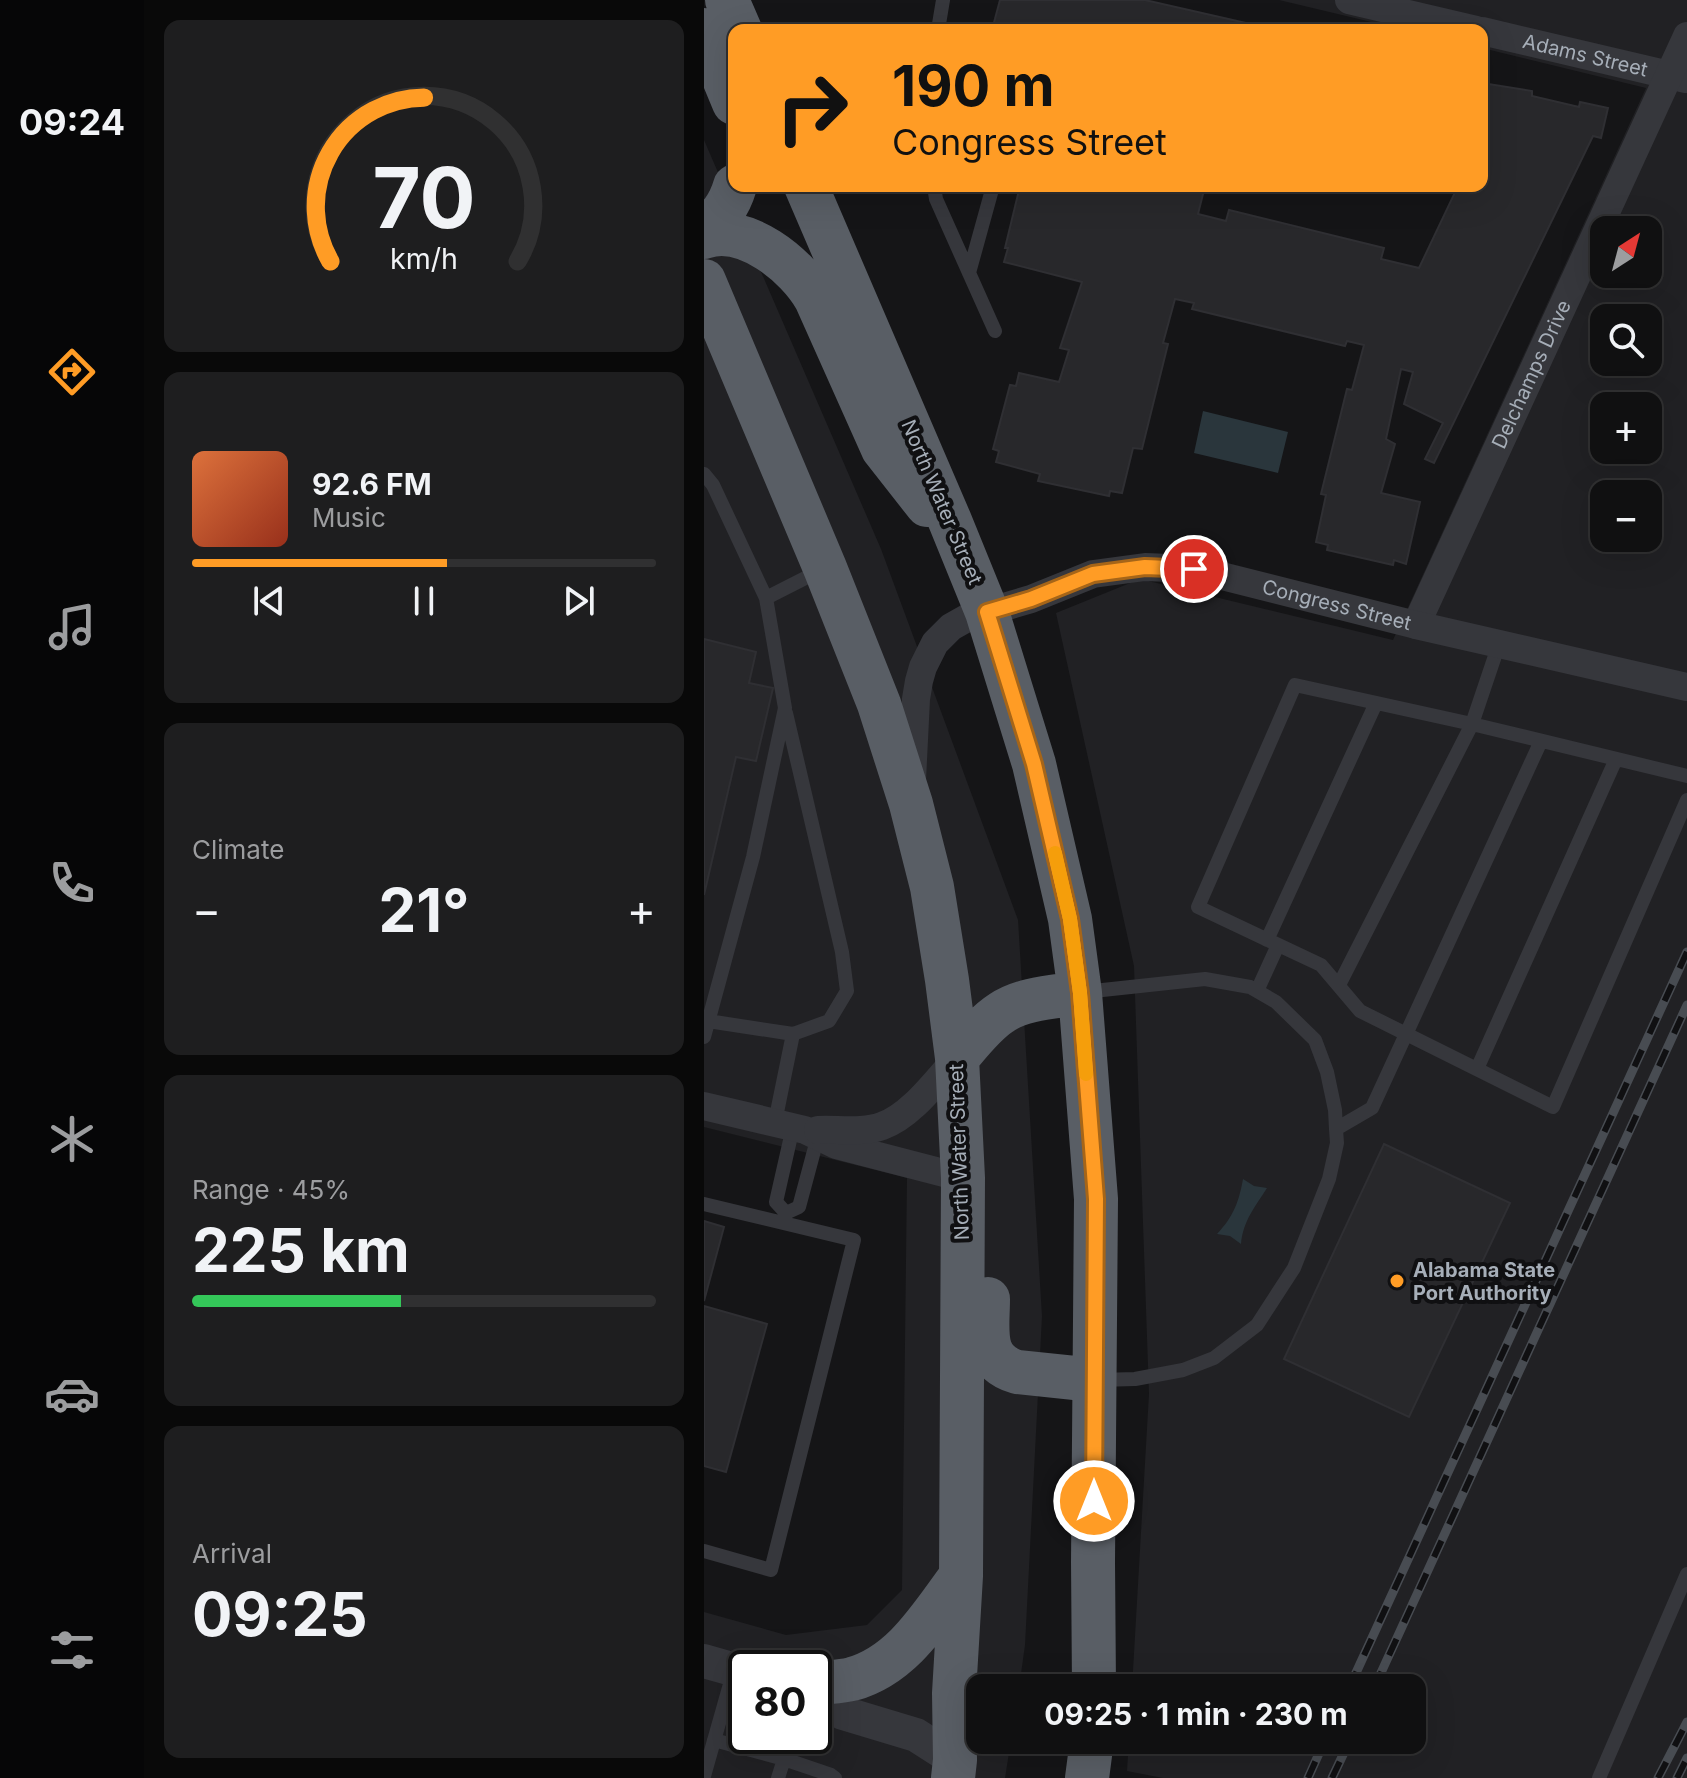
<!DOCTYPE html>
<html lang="en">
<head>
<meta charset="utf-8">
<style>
  :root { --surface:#101011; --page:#1e1e1f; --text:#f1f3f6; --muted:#9c9d9f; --line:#303031; --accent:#ff9c25 }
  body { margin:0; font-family:Inter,sans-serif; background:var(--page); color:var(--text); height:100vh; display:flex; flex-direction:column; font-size:30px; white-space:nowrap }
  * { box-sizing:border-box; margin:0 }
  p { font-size:26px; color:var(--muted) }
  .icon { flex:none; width:44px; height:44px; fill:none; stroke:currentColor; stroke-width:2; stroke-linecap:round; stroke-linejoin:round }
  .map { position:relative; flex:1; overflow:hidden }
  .side { display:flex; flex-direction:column; gap:20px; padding:20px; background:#090909; width:560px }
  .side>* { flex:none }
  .guide { position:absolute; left:24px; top:24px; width:760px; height:168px; border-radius:16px; box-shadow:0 8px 32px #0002,0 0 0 2px var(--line); background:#ff9c25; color:#111; overflow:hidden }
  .needle { width:52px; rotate:36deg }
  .fabs { position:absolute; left:886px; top:216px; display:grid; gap:16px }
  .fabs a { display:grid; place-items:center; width:72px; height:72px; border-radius:16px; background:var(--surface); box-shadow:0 8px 32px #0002,0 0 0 2px var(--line); font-size:40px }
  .speed { position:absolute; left:24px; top:1650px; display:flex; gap:16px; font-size:40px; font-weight:700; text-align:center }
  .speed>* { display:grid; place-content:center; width:104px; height:104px; border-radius:50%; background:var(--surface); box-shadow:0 8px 32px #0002,0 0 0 2px var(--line); line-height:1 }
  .speed .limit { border:4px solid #111; border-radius:12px; background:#fff; color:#111 }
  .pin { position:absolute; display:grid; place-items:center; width:68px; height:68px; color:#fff; margin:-34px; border:4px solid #fff; border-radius:50%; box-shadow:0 2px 8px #0007 }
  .me { position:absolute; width:88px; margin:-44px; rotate:0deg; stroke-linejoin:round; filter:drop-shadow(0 0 6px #0008) }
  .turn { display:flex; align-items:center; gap:28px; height:168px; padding:0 32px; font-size:36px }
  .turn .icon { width:104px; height:104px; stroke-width:2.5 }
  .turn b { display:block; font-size:56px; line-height:68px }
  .big { font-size:60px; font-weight:700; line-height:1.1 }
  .side .widget { flex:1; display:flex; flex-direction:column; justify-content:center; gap:12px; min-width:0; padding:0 28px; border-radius:16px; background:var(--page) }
  .side .dial { align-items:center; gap:0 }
  .dial svg { height:208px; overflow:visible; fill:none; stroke:var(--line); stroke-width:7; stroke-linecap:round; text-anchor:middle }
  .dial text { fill:var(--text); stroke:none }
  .song { display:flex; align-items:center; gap:24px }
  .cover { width:96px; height:96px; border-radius:12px; background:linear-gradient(135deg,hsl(20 70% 55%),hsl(10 70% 35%)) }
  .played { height:8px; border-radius:4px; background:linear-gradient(90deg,var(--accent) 55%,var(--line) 55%) }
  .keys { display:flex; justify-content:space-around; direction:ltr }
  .heat { display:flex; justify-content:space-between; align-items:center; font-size:44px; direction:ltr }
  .charge { height:12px; border-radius:6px; background:linear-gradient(90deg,#34c759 45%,var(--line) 0) }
  .trip { position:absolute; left:262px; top:1674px; width:460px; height:80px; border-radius:16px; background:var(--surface); box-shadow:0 8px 32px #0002,0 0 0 2px var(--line); font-weight:700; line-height:80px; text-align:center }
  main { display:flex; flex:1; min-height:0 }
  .tabs { display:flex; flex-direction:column; width:144px; justify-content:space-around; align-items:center; background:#060607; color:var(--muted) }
  .tabs .icon { width:56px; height:56px }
  .tabs .selected { color:var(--accent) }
  .tabs b { font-size:36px; color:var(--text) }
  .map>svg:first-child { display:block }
  .built { fill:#212124; fill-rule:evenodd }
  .water { fill:#2a363c }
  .building { fill:#28282b; stroke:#2f2f33; stroke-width:2 }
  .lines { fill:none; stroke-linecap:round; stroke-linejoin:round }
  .service { stroke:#36373c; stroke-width:14 }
  .minor { stroke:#36373c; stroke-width:28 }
  .tertiary { stroke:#36373c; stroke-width:34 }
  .trunk { stroke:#595e65; stroke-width:44 }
  .rail-casing { stroke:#484c52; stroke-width:9 }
  .rail { stroke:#101012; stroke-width:6; stroke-dasharray:18; stroke-linecap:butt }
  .route-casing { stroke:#a66518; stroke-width:20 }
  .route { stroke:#ff9c25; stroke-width:14 }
  .slow { stroke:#f59e0b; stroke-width:14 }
  .poi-dot { fill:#ff9c25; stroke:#101012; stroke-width:3 }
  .labels { text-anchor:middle; stroke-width:8; stroke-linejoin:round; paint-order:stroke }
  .street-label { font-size:20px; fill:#a6aeb8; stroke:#101012 }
  .poi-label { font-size:20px; font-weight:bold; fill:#a6aeb8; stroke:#101012; text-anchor:start }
</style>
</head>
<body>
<main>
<nav class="tabs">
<b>09:24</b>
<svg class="icon selected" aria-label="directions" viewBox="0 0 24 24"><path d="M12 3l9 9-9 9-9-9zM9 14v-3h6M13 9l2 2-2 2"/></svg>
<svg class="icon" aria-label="music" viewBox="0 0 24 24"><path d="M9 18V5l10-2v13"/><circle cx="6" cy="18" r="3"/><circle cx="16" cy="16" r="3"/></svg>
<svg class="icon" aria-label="phone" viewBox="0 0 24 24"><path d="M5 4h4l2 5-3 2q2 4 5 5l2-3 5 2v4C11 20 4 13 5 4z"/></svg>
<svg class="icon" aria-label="climate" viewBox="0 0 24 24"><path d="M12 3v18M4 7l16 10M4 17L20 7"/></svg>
<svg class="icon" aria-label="car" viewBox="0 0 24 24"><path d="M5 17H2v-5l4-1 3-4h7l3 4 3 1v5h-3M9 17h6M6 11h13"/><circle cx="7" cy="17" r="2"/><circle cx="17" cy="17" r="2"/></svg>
<svg class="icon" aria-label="filters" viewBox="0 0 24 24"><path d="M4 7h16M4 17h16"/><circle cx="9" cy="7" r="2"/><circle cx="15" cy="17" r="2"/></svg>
</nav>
<section class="side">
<div class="widget dial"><svg viewBox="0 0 100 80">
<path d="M14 69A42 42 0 1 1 86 69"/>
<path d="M14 69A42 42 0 0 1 50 6" stroke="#ff9c25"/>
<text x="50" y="56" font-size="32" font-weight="700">70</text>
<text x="50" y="72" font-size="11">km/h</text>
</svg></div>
<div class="widget">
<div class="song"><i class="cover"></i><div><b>92.6 FM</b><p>Music</p></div></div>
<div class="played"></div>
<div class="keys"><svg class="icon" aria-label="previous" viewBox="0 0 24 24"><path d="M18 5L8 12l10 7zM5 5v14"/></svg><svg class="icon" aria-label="pause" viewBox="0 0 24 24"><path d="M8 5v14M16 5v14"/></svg><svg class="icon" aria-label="next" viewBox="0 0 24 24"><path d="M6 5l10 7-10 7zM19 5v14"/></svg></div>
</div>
<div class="widget"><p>Climate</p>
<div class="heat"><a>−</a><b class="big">21°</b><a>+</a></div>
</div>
<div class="widget"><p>Range · 45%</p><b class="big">225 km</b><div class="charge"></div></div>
<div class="widget"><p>Arrival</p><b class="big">09:25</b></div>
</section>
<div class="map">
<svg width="983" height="1778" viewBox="0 0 983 1778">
  <rect width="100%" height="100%" fill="#151517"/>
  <!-- built -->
  <path class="built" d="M575 0H983V1778H459L423 1771 425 1740H708V1688H428L445 1394 430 966 352 613 436 579 689 640 942 88 778 48V30H701ZM900 230H944V274H900ZM900 318H944V362H900ZM900 406H944V450H900ZM900 494H944V538H900Z
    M0 140 177 549 314 920 338 1316 321 1645 315 1688H276V1740H307L301 1778H0V1612L82 1635 163 1625 198 1590 203 1178 0 1127ZM42 1668H110V1736H42Z"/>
  <!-- water -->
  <path class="water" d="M499 411 584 432 574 473 490 453Z
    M539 1179 550 1186 563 1188C551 1207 539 1221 537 1244L526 1236 513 1234C530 1216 535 1201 539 1179Z"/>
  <!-- building -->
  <path class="building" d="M296 0H441L542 23 540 30H288Z
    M778 83 828 91V96L875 107 876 102 904 108 897 138 889 136 730 463 721 459 739 423 700 404 709 372 697 369 682 439 691 444 677 493 716 502 702 564 690 560 689 565 623 550 624 545 612 542 622 495 617 494 643 389 648 390 660 345 643 341 641 346 488 309 490 303 471 299 459 343 464 344 438 449 429 448 418 493 406 491 405 496 334 481 336 474 292 462 295 451 289 449 306 385 312 386 315 373 355 382 365 350 356 348 378 282 300 262 304 248H301L316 186H380L404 192 406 186H501L494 214 522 221 525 210 680 248 677 259 715 268 754 186H778Z
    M0 639 52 652 45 683 69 688 52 761 32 757 0 895Z
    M680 1144 806 1203 705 1417 580 1359Z
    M0 1221 20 1227 0 1301Z
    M0 1306 63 1324 22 1472 0 1466Z"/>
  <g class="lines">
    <!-- service -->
    <path class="service" d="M234 30 239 0
      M230 186 232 199 291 331
      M265 273 289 186
      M0 474 9 485 62 598 81 708 49 857 0 1037
      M62 598 119 569
      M795 644 768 724 591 685 494 907 617 965 656 1011 849 1107 983 800
      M563 940 672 703
      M635 985 768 724 983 776
      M553 991 574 945
      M380 992 501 979 546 987 572 1002 611 1040 623 1072 631 1110 632 1129 633 1143 625 1179 590 1268 553 1325 510 1358 479 1370 431 1379 395 1380
      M4 1021 89 1034 125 1021 143 991 138 952 82 713
      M773 1069 912 759
      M71 1122 89 1034
      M89 1127 72 1202 82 1213 95 1207 114 1136
      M632 1129 668 1108 837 741
      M0 1204 150 1240 67 1570 0 1551
      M10 1740 80 1759 127 1775 131 1778
      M0 1776 30 1670
      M74 1778 80 1759
      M895 1778 983 1574"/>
    <!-- minor -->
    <g class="minor">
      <path d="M645 0 772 30"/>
      <path id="s1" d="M778 31 982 79"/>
      <path id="s2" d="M712 625 983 36"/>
      <path id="s3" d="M208 780 212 699 215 681 219 667 231 643 247 627 263 618 327 599 389 574 441 567 490 569 712 625 983 687"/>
      <path d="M0 1106 101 1130 132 1145 259 1178"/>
      <path d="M114 1130C134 1129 159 1133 178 1126 207 1116 232 1081 253 1058"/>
    </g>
    <!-- tertiary -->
    <path class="tertiary" d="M0 1661 42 1673
      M110 1697 139 1713 212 1735 251 1760"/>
    <!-- trunk -->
    <path class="trunk" d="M23 0 36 30
      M0 30 30 103
      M102 186 246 521 283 612 330 764 366 919 376 993 392 1199 389 1562 390 1688
      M0 230C16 217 25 206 31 186
      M0 237C41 223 93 265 112 299L179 449 223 505
      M0 281 121 568 175 704 207 804 228 887 243 980 253 1058 259 1178 257 1576 250 1693 251 1760 249 1778
      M253 1058C266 1043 280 1024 297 1013 319 998 350 997 376 993
      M284 1299C284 1330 276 1361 313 1372L390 1380
      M110 1684C122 1682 136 1682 148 1679 199 1665 227 1616 257 1576
      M383 1778 388 1740"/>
    <!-- rail casing -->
    <g class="rail-casing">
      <path id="rail" d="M645 1688 983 952
        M670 1688 983 1005
        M604 1778 621 1740
        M628 1778 646 1740
        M954 1778 983 1722
        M973 1778 983 1758"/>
    </g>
    <!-- rail -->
    <use href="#rail" class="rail"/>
  </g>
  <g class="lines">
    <!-- route casing -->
    <g class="route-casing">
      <path id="route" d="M390 1501 392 1199 376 993 366 919 330 764 283 612 327 599 389 574 441 567 490 569"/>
    </g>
    <!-- route -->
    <use href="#route" class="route"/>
    <!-- slow -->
    <path class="slow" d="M351 853 366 919 376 993 382 1074"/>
  </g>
  <!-- markers -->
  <circle class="poi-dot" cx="693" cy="1281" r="8"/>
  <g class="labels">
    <!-- street labels -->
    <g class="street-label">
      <text dy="7" stroke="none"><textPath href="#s1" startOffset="106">Adams Street</textPath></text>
      <text dy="7" stroke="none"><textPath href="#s2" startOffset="276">Delchamps Drive</textPath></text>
      <text transform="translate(238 502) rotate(67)" y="7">North Water Street</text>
      <text dy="7" stroke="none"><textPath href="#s3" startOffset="564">Congress Street</textPath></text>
      <text transform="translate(255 1152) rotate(-92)" y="7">North Water Street</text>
    </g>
    <!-- poi labels -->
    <g class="poi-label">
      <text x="709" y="1277">Alabama State<tspan x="709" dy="23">Port Authority</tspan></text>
    </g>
  </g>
</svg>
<div class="fabs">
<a><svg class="needle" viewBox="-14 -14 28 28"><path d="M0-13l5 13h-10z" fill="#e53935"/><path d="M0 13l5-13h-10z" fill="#9c9d9f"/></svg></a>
<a><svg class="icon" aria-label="search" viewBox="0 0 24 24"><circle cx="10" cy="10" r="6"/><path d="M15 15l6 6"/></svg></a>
<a>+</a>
<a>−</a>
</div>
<div class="speed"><div class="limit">80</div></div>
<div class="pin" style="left:490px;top:569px;background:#d93025"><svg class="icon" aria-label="arrive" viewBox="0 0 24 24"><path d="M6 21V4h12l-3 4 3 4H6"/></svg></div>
<svg class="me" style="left:390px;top:1501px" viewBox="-20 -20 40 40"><circle r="17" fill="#ff9c25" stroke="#fff" stroke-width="3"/><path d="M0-11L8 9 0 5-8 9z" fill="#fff"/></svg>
<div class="trip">09:25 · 1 min · 230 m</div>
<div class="guide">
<div class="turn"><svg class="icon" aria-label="right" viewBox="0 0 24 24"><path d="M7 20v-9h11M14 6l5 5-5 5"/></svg><div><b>190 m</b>Congress Street</div></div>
</div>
</div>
</main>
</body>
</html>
